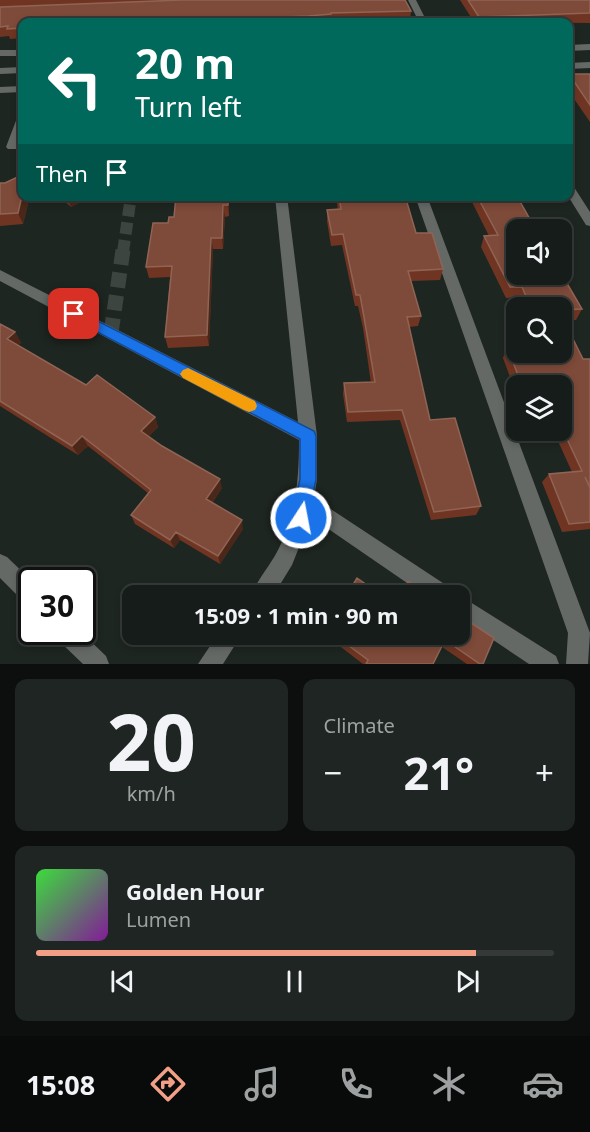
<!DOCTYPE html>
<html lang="en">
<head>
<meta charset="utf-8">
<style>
  :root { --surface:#161c19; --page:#1f2522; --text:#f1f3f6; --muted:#9ea1a2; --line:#353a38; --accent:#f39f86 }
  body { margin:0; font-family:"Noto Sans",sans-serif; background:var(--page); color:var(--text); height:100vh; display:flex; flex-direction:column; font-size:22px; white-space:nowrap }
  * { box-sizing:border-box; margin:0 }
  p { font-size:20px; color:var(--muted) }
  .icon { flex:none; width:33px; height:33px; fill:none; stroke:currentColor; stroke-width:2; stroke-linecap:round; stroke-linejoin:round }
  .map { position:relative; height:664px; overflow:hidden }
  .side { display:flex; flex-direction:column; gap:15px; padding:15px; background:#0c0f0e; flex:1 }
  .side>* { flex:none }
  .hud { position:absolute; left:18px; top:18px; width:555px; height:183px; border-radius:12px; box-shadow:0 3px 9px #0003,0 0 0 2px var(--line); background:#00695c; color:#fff; overflow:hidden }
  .tools { position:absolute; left:506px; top:219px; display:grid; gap:12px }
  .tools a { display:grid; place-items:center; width:66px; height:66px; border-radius:12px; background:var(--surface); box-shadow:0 3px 9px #0003,0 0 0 2px var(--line); font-size:30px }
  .speed { position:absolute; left:18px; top:567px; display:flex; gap:12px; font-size:30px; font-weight:700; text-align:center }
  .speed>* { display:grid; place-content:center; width:78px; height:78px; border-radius:50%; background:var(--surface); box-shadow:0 3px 9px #0003,0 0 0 2px var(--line); line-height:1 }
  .speed .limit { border:3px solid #111; border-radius:9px; background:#fff; color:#111 }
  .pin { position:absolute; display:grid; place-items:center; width:51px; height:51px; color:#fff; margin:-26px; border-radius:12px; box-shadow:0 3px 9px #0006 }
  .me { position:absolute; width:66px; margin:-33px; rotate:11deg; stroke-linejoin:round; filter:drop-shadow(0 0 4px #0008) }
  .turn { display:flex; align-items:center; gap:21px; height:126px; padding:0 18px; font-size:27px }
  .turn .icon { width:78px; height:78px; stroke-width:2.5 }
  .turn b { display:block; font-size:42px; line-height:51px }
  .then { display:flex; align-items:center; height:57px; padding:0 18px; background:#0003; gap:12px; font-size:22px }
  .big { font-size:45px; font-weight:700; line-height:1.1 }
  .side .widget { flex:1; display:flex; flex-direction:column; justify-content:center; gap:9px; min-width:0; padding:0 21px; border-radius:12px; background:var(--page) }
  .side .dial { align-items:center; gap:0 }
  .dial b { font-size:78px; line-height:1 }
  .song { display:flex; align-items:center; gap:18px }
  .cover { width:72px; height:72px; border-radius:9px; background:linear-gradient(135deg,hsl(120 70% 55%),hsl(290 70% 35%)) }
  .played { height:6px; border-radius:3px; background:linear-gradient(90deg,var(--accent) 85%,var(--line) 85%) }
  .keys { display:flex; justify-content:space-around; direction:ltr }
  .heat { display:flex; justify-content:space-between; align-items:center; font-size:33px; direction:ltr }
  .side .tiles { flex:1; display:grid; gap:15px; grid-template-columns:1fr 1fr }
  .widget:last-child { grid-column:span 2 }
  .trip { position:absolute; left:122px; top:585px; width:348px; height:60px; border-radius:12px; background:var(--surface); box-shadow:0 3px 9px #0003,0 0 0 2px var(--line); font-weight:700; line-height:60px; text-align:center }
  .tab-bar { display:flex; height:96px; justify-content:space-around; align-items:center; background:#090b0a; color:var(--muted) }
  .tab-bar .icon { width:42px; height:42px }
  .tab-bar .on { color:var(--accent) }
  .tab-bar b { font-size:27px; color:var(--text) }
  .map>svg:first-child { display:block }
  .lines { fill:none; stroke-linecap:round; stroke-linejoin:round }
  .minor-tunnel-far1 { stroke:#3d4540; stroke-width:12; stroke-dasharray:12 6; stroke-linecap:butt }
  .minor-tunnel { stroke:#3d4540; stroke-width:15; stroke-dasharray:15 8; stroke-linecap:butt }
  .minor { fill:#656966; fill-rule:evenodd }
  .wall { fill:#703522 }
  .shaded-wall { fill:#4a2719 }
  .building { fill:#7e4a39; stroke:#906455; stroke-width:1.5 }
  .route { fill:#1a73e8; stroke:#114b97; stroke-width:1.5 }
  .slow { fill:#f59e0b }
</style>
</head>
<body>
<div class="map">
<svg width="590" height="664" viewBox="0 0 590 664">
  <rect width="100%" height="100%" fill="#1e2621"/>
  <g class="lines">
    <!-- minor-tunnel-far1 -->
    <path class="minor-tunnel-far1" d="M123 252 131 196"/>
    <!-- minor-tunnel -->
    <path class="minor-tunnel" d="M111 333 123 250"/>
    <!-- minor -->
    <path class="minor" d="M408 0H416L427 22H419Z
      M590 44V50L568 51V45Z
      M0 50H22V56H0Z
      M590 62V68L568 69V63Z
      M22 67V73L0 74V68Z
      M22 86V92L0 93V87Z
      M22 115C23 127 22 138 16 149H8L6 147 17 118Z
      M568 183 572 184 590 212V226L586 225 568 196Z
      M275 196H287L317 436V479L314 498 452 589 455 596H426L311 517 292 565 273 596H251C257 580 269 567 277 552 296 517 299 479 299 440L0 281V270L298 422Z
      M415 196H427L590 633 588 664H566L568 633Z
      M0 554 7 557 32 581V606L25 603 0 578Z
      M459 595 556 656 559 664H529L459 617V596H457Z
      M55 632H81L106 656 109 664H83L58 640Z
      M218 634H242L223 664H198Z"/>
  </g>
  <!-- wall -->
  <path class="wall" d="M0 0H405L411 11 410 21 331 22H22V38L10 39 9 36 0 37V7L145 1 0 7Z
    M460 0H590V23L474 22Z
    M569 74H590V122L568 90Z
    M0 183H5L22 196H30L23 224 0 226Z
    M58 196H92L71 207Z
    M229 196V216L225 217 223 249H213L209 346 168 348 165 337 170 277 149 278 146 267 168 223 174 217Z
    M336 196H399L416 233 443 269 440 280 411 281 421 316 418 326 409 327 430 420 481 506 476 515 431 520 400 420 347 422 343 394 344 383H371L363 328 358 306H355L342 245 331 246 327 221V210H338Z
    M469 196H515L582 309 576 320H564L583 359H590V529L562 532 542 482 549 474 572 472 553 430H561V386H536L535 384 513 385 503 358 507 347 561 352V308H522L517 297 506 298 481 247 484 236H489Z
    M0 324 15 332 21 343 18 345 86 385 155 417 158 427 149 436 222 488 212 503 243 529 220 564 180 540 174 548 135 524 131 515 148 493 88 446 78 455 0 406Z
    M324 634H459L483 664H467L442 647 433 664H363Z"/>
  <!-- shaded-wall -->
  <path class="shaded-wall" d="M22 196H30L23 224 18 213Z
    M67 196H92L71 207Z
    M228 196H229V216L228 205Z
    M223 205 225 217 223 249 222 238Z
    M211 238 213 249 209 346 207 335Z
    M15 332 21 343 13 350 7 339Z
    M155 417 158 427 145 440 141 431Z
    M82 436 88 446 78 455 72 446Z
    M220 479 222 488 208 508 206 499Z
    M242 520 243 529 220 564 218 556Z
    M176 532 180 540 174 548 170 540Z"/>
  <!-- building -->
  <path class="building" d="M182 0H405L411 11 331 13V14L308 16 236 19 114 22H22V28L7 29 8 26 0 27V7Z
    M468 0H590V13L479 17Z
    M569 74H590V105Z
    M22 175V196L18 213 0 214V183H5Z
    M176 196H228V205H223L222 238H211L207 335 165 337 172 266 146 267 153 223H168L169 217H174Z
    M339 196H399L400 200 406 199 416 233H432L443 269 408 271 421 316 407 317 430 420 455 418 481 506 434 512 402 410 348 412 344 383 375 382 364 317 360 295H356L343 234 332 235 327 210 341 209Z
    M477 196H515L516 198H518L536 230H516V274H561V273L582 309 561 310V308H531L522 287H510L484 236 498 235Z
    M561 315 583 359H590V487L585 477 590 488V522L569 524 549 474 582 471 561 426V386H545L540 374 518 375 507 347H516V352H561Z
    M0 324 15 332 7 339 86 385 97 375 155 417 141 431 162 446 220 479 206 499 242 520 218 556 176 532 170 540 131 515 151 490 82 436 72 446 0 401Z
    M357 578 383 596H346Z
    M408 581 430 596H401Z
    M459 615 494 638 483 664H480L445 640 433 664H366L368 660 333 634H459Z"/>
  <!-- route -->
  <path class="route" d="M74 309 314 431 316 436V479L307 524 301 526 295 524 292 518 300 479V439L69 317 67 314 69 310Z"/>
  <!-- slow -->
  <path class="slow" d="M188 368 255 401 257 406 255 410 249 412 244 410 183 378 180 374 183 370Z"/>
</svg>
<div class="tools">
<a><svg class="icon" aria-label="sound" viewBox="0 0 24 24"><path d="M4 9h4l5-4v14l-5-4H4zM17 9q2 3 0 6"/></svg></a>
<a><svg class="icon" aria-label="search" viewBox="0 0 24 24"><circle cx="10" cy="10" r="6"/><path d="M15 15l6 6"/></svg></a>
<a><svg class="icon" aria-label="layers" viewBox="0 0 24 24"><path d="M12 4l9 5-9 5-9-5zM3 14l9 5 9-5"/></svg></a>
</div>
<div class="speed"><div class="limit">30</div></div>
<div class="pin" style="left:74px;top:314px;background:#d93025"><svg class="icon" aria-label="arrive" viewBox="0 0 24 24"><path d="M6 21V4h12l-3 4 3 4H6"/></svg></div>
<svg class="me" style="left:301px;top:518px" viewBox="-20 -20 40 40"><circle r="17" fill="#1a73e8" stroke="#fff" stroke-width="3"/><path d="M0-11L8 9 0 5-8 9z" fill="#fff"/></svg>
<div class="trip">15:09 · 1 min · 90 m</div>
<div class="hud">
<div class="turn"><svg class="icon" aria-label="left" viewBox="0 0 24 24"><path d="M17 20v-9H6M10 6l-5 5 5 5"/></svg><div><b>20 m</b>Turn left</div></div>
<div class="then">Then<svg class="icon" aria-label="arrive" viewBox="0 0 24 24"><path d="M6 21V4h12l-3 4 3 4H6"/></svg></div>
</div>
</div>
<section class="side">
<div class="tiles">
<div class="widget dial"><b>20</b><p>km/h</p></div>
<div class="widget"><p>Climate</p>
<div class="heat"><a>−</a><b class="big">21°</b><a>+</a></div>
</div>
<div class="widget">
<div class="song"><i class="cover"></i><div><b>Golden Hour</b><p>Lumen</p></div></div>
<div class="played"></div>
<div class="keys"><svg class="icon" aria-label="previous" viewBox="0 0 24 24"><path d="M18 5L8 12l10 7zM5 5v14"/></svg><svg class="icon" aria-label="pause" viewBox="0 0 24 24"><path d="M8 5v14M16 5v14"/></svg><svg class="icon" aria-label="next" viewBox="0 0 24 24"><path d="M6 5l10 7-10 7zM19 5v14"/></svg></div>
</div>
</div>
</section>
<nav class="tab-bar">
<b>15:08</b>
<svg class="icon on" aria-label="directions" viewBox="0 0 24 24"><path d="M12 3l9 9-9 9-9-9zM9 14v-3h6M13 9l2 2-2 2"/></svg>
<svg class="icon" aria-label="music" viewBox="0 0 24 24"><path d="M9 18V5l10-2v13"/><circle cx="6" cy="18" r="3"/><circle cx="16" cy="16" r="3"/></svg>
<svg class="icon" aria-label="phone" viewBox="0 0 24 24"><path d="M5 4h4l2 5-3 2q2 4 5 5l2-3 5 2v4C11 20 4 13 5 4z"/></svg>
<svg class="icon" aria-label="climate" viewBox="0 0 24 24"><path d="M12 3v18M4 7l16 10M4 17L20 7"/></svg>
<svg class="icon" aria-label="car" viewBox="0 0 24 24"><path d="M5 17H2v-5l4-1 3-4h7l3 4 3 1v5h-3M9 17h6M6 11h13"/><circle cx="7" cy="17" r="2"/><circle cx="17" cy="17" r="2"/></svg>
</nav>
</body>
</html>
